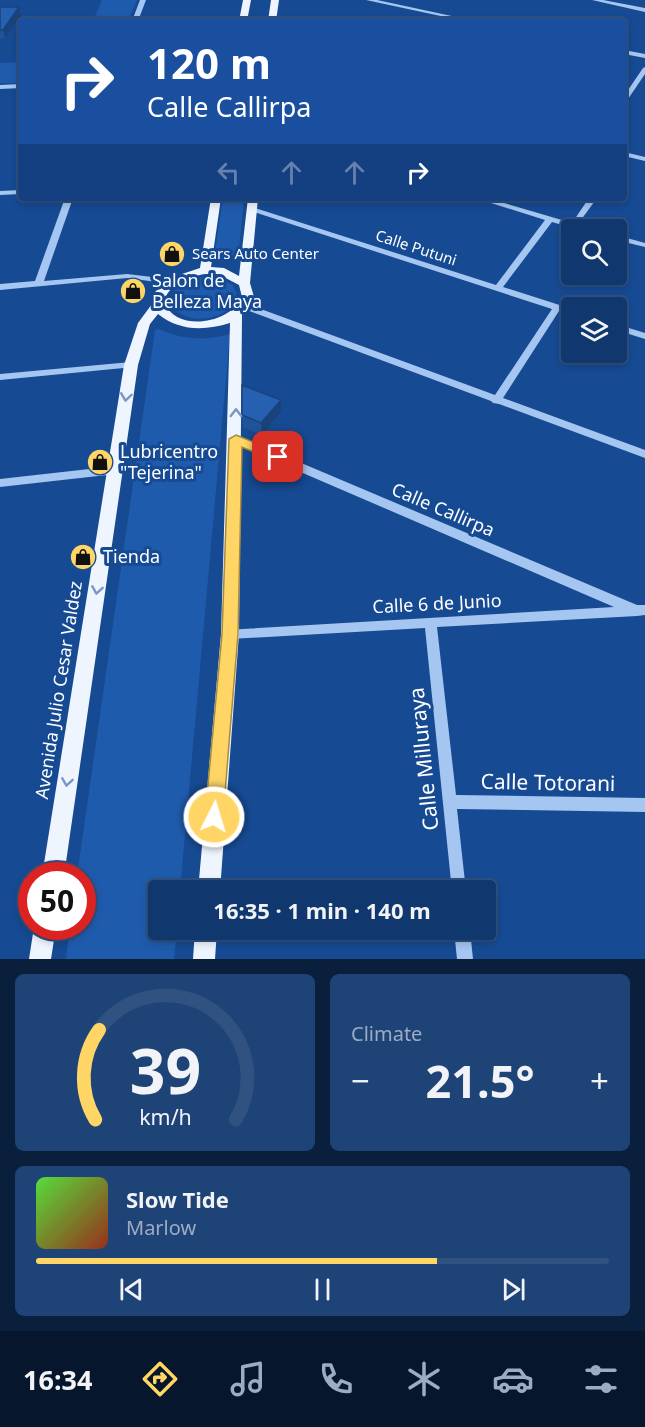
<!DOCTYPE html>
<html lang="en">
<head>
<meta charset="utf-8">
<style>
  :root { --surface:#10386e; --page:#1e4376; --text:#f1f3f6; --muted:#9cacc2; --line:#305281; --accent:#ffd665 }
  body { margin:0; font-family:"Noto Sans",sans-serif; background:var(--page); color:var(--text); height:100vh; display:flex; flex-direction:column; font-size:22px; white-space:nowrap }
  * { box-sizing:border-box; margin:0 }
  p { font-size:20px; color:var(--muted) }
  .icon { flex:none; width:33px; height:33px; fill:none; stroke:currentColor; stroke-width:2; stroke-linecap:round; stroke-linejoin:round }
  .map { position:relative; height:959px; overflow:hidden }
  .drawer { display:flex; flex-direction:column; gap:15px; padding:15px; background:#091f3c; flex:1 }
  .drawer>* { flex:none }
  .guide { position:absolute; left:18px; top:18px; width:609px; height:183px; border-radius:6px; box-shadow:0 3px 9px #0003,0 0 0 2px var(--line); background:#1a4fa0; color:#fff; overflow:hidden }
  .buttons { position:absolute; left:561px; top:219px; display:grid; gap:12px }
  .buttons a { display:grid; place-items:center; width:66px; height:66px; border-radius:6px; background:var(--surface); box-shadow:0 3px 9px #0003,0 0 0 2px var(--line); font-size:30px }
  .speed { position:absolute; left:18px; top:862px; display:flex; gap:12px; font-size:30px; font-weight:700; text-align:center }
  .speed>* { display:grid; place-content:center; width:78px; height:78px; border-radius:50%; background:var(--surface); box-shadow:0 3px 9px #0003,0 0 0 2px var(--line); line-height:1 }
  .speed .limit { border:9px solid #d22; background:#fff; color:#111 }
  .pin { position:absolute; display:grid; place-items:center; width:51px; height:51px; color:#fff; margin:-26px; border-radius:12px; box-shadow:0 3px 9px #0006 }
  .me { position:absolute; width:66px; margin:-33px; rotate:5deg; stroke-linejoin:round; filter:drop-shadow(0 0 4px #0008) }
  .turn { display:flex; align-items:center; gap:21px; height:126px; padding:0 30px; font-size:27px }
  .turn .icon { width:78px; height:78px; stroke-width:2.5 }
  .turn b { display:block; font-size:42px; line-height:51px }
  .lanes { display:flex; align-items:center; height:57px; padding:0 30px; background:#0003; justify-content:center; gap:30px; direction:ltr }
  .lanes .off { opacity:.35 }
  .big { font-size:45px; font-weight:700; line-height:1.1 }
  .drawer .card { flex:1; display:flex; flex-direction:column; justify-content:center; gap:9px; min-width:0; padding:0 21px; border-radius:9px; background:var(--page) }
  .drawer .dial { align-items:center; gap:0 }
  .dial svg { height:156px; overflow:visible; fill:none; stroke:var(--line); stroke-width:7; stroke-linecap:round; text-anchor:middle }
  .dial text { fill:var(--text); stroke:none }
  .song { display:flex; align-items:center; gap:18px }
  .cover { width:72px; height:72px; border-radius:9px; background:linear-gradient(135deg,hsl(110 70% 55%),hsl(10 70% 35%)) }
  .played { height:6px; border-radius:3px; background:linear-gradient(90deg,var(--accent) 70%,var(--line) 70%) }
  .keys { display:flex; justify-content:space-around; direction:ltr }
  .heat { display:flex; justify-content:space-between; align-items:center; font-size:33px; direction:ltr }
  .drawer .tiles { flex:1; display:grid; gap:15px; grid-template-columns:1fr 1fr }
  .card:last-child { grid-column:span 2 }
  .trip { position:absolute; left:148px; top:880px; width:348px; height:60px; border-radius:6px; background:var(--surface); box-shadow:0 3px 9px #0003,0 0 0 2px var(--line); font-weight:700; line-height:60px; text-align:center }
  .dock { display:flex; height:96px; justify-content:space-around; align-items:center; background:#06162c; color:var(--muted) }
  .dock .icon { width:42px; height:42px }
  .dock .current { color:var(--accent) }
  .dock b { font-size:27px; color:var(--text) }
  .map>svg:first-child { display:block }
  .green { fill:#1f5bac }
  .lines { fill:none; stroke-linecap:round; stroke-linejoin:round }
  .minor { fill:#a5c6f1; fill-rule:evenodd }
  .major { fill:#eff5ff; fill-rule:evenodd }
  .wall { fill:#205398 }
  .shaded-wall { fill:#1a437c }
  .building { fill:#2560b1; stroke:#1a437c; stroke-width:1.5 }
  .oneway { stroke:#7897c4 }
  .route { fill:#ffd665; stroke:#a68b42; stroke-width:1.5 }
  .labels { text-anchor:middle; stroke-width:6; stroke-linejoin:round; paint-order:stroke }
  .far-street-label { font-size:15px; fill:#fff; stroke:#164a93 }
  .far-poi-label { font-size:15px; fill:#fff; stroke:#164a93; text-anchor:start }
  .poi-label { font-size:18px; fill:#fff; stroke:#164a93; text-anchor:start }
  .street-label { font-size:18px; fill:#fff; stroke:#164a93 }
  .near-street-label { font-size:21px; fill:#fff; stroke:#164a93 }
</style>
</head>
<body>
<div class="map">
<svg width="645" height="959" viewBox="0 0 645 959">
  <rect width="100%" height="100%" fill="#164a93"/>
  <!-- green -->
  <path class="green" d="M102 0H137L128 21H93Z
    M21 62V83H0V63Z
    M223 198H244L238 258 214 259Z
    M204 277H216L233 285 238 299C226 321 182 328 170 302 172 284 189 279 204 277Z
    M159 329C184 340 204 341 230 334L180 891H159V930H177L174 959H66L70 927H82V876H77L155 330Z"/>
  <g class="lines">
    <!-- minor -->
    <path class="minor" d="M140 0H146L138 21H132Z
      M366 0H377L475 21H464Z
      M592 0H603L645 8V12Z
      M624 50 645 54V58L624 54Z
      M645 67V74L626 102 624 103V96L643 68Z
      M21 84V88L0 89V85Z
      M624 152 645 157V161L624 156Z
      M21 190V194L0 195V191Z
      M65 198H73L44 281 127 274 169 279 173 282 172 284 127 278 0 290V284L35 281Z
      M475 198H487L572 223 589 198H597L578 224 593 230H579L552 222 503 287 572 309V315L559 311 503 398 645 450V458L499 404 493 403 491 401 241 308 240 306 244 303 247 304 495 395 552 309 248 210 255 208 496 285 545 220Z
      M616 235 645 243V247L616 240Z
      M616 324 645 333V339L616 330Z
      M131 362 134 363 136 365 134 367 0 380V374Z
      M235 435 637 605H645V615L637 616 437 627 456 795 645 798V812L457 809 466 891H452L425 628 230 639 226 638 224 634 226 630 614 607 231 442 230 439 231 436Z
      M116 466 121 470 116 474 0 487V479Z
      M454 930H470L473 959H457Z"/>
    <!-- major -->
    <path class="major" d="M243 0H251L247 21H239Z
      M271 0H279L276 21H268Z
      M211 198H221L211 267 224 268 239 276 248 198H258L250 283 254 297 242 315 239 634 220 891H198L221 634 230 323C204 331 179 331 158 314L150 324 138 365 64 876H42L124 365 138 323 152 304 155 292 170 278 200 268ZM205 274H218L239 285 242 297C230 324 176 333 164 302 168 284 189 277 205 274Z
      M34 927H56L51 959H29Z
      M195 930H217L215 959H193Z"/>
  </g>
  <!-- wall -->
  <path class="wall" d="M0 7 21 15 5 38 0 39Z
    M281 400V412L262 435 243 427 242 415Z"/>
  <!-- shaded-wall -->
  <path class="shaded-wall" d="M19 7 21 15 5 38 3 30Z
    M281 400V412L262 435 261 423Z"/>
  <!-- building -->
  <path class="building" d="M0 7H19L3 30H0Z
    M242 385 281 400 261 423 242 415Z"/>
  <!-- one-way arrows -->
  <defs><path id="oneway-chevron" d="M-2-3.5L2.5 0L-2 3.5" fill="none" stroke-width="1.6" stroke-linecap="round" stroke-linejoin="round" transform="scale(1.5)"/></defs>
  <g class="oneway">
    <use href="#oneway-chevron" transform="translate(126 397) rotate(98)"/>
    <use href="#oneway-chevron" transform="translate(236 413) rotate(-90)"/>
    <use href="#oneway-chevron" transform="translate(97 590) rotate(99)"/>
    <use href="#oneway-chevron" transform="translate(67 782) rotate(99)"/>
  </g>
  <!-- route -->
  <path class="route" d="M236 435 282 454 284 457 278 462 242 447 238 634 223 817 221 824 214 827 208 824 205 817 222 634 229 439Z"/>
  <!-- icons -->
  <defs>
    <g id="shop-disc" transform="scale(1.35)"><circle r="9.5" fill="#ffd665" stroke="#164a93"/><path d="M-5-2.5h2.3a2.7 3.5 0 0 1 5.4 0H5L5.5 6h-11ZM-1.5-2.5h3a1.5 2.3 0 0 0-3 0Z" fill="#111"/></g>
  </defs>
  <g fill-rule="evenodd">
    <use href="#shop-disc" x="172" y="254"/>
    <use href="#shop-disc" x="133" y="291"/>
    <use href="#shop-disc" x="100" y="462"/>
    <use href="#shop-disc" x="83" y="557"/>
  </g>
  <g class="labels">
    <!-- far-street labels -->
    <g class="far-street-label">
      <text transform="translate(416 248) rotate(18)" y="5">Calle Putuni</text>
    </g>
    <!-- far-poi labels -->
    <g class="far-poi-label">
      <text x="192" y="259">Sears Auto Center</text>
    </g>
    <!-- poi labels -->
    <g class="poi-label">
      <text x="152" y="287">Salon de<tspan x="152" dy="21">Belleza Maya</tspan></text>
      <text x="120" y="458">Lubricentro<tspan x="120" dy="21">"Tejerina"</tspan></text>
      <text x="103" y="563">Tienda</text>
    </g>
    <!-- street labels -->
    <g class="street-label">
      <text transform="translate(443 510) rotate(23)" y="6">Calle Callirpa</text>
      <text transform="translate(437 604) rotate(-3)" y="6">Calle 6 de Junio</text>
      <text transform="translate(59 690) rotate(-81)" y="6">Avenida Julio Cesar Valdez</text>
    </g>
    <!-- near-street labels -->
    <g class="near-street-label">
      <text transform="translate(424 759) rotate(-96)" y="7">Calle Milluraya</text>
      <text transform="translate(548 783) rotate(1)" y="7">Calle Totorani</text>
    </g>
  </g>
</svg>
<div class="buttons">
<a><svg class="icon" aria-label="search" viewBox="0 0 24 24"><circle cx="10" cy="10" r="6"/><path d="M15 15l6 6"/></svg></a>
<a><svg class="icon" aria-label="layers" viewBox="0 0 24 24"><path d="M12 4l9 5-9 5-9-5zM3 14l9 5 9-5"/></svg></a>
</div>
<div class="speed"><div class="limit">50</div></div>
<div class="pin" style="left:278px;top:457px;background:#d93025"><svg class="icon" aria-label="arrive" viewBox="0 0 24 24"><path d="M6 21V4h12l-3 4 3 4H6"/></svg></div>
<svg class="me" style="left:214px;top:817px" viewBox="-20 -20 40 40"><circle r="17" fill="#ffd665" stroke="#fff" stroke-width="3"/><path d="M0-11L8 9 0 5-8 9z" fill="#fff"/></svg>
<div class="trip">16:35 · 1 min · 140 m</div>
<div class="guide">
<div class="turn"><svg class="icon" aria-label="right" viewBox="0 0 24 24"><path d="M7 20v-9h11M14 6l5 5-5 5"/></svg><div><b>120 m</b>Calle Callirpa</div></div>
<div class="lanes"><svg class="icon off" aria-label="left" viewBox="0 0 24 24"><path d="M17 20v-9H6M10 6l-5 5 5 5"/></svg><svg class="icon off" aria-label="ahead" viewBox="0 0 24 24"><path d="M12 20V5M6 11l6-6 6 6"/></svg><svg class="icon off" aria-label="ahead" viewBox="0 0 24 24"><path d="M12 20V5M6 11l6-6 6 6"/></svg><svg class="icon" aria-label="right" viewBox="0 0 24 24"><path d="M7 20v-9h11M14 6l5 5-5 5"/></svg></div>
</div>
</div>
<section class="drawer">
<div class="tiles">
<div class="card dial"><svg viewBox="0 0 100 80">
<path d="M14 69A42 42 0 1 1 86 69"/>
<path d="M14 69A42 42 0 0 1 16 23" stroke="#ffd665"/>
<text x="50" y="56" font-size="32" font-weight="700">39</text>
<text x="50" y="72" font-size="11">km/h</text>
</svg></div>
<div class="card"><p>Climate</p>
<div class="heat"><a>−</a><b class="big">21.5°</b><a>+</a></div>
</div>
<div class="card">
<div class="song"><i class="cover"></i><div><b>Slow Tide</b><p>Marlow</p></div></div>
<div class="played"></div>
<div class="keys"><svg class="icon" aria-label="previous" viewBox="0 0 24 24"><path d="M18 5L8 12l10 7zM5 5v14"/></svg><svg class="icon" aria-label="pause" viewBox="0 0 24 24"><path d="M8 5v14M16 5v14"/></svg><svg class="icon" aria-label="next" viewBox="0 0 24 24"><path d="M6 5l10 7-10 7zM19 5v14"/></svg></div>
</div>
</div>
</section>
<nav class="dock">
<b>16:34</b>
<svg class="icon current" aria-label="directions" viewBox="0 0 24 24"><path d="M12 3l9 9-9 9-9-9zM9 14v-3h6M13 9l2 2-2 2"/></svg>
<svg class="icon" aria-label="music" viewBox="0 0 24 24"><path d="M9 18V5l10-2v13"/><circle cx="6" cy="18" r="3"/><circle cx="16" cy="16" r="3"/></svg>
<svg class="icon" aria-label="phone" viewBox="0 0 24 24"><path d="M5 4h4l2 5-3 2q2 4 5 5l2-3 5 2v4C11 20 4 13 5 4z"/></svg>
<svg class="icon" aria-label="climate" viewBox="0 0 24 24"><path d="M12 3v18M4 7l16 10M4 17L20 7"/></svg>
<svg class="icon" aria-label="car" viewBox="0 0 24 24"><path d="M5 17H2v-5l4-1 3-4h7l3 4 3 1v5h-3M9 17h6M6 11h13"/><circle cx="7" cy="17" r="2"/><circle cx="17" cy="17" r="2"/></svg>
<svg class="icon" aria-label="filters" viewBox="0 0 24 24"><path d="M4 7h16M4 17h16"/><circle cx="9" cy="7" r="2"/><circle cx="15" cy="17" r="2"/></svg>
</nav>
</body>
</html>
